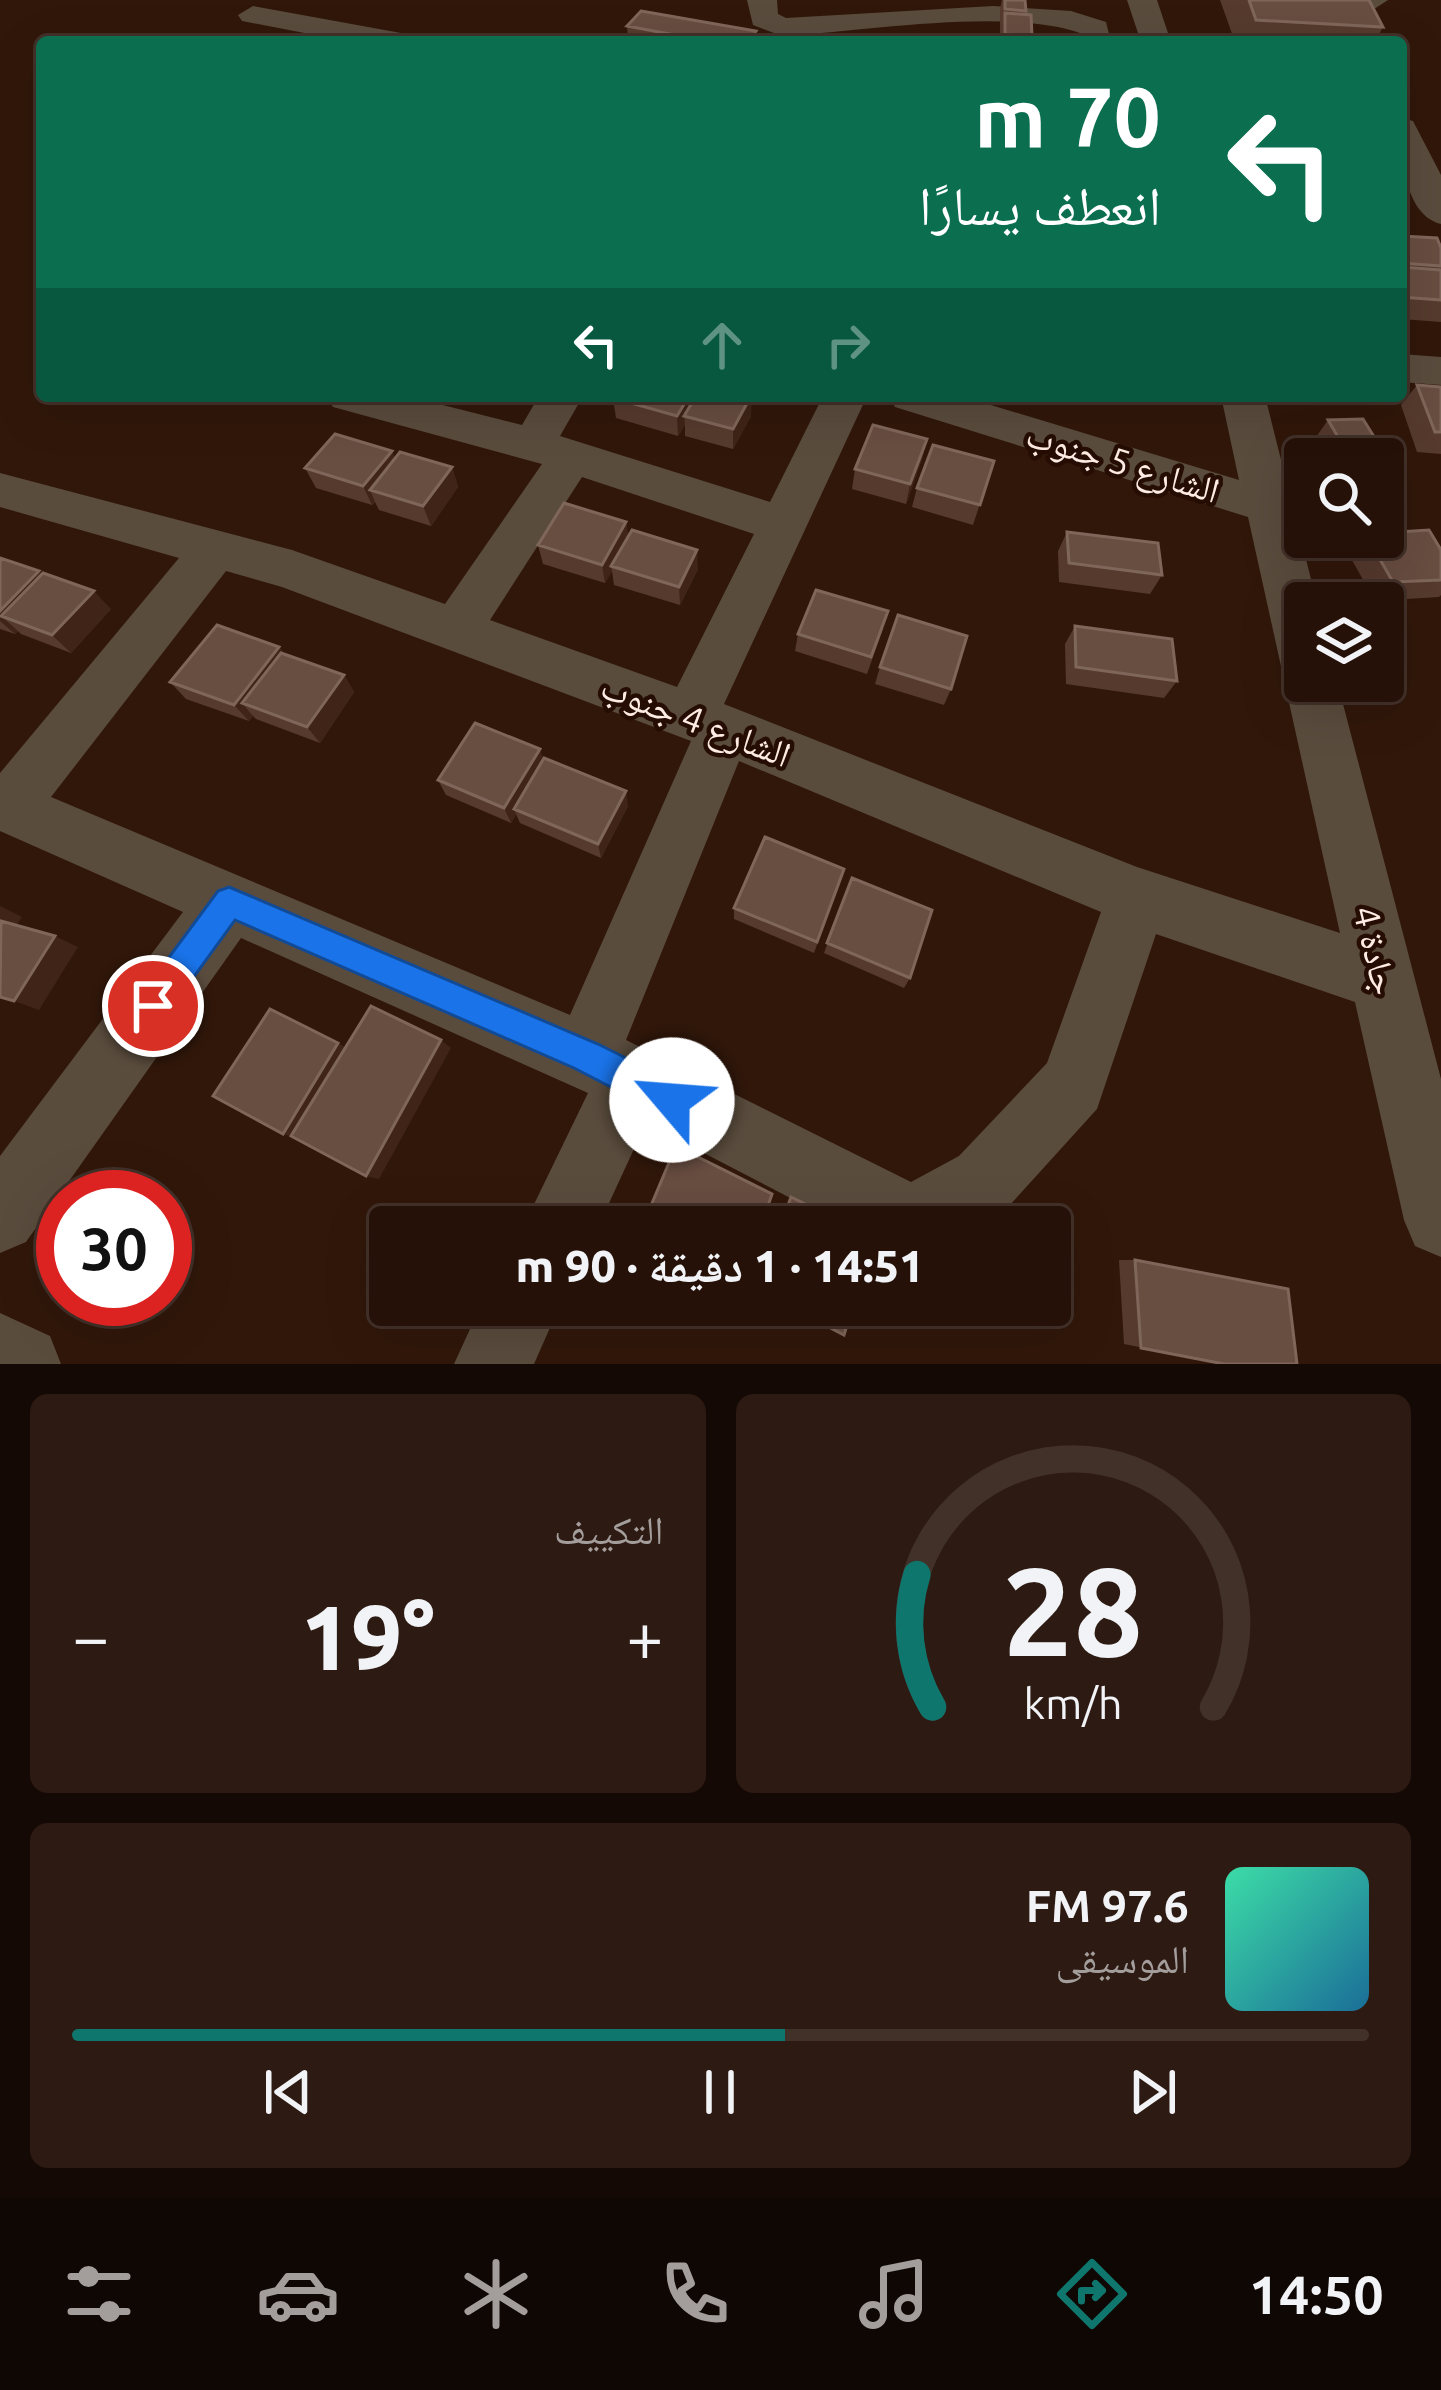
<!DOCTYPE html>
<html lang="ar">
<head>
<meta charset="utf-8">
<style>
  :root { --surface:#251108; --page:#2d1a12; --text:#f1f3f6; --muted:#a39d9c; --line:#423129; --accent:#0f766e }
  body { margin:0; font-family:Ubuntu,"Noto Naskh Arabic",sans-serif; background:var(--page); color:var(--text); direction:rtl; height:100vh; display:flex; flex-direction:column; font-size:45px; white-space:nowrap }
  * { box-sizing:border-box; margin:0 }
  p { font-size:39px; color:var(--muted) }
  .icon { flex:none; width:66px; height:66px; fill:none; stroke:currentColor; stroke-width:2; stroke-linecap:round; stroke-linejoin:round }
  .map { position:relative; height:1364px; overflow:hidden; direction:ltr }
  .panel { display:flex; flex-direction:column; gap:30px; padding:30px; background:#140904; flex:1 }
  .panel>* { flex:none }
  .banner { position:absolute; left:36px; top:36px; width:1371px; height:366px; border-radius:12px; box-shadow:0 12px 48px #0002,0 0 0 3px var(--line); direction:rtl; background:#0b6e4f; color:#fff; overflow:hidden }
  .tools { position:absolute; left:1284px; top:438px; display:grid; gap:24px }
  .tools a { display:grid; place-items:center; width:120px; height:120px; border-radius:12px; background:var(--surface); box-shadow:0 12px 48px #0002,0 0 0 3px var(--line); font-size:60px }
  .speed { position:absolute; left:36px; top:1170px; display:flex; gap:24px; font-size:60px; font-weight:700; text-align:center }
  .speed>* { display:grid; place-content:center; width:156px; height:156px; border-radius:50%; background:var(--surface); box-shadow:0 12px 48px #0002,0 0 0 3px var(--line); line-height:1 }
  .speed .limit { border:18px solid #d22; background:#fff; color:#111 }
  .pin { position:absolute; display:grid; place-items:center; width:102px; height:102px; color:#fff; margin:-51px; border:6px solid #fff; border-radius:50%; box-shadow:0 3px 12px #0007 }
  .me { position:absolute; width:132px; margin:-66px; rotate:297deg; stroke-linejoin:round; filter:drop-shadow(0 0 9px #0008) }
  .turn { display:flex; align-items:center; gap:42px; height:252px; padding:0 48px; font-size:54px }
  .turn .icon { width:156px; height:156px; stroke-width:2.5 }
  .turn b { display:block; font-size:84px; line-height:102px }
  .lanes { display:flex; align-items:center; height:114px; padding:0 48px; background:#0003; justify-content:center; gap:60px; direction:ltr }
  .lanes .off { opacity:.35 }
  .big { font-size:90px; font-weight:800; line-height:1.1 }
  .panel .widget { flex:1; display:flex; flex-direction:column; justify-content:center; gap:18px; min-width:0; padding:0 42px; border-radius:18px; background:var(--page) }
  .panel .dial { align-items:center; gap:0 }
  .dial svg { height:312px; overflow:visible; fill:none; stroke:var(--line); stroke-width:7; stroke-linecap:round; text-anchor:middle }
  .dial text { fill:var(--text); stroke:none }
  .song { display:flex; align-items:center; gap:36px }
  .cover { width:144px; height:144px; border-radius:18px; background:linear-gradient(135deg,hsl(160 70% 55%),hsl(200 70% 35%)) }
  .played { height:12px; border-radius:6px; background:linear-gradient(90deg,var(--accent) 55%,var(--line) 55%) }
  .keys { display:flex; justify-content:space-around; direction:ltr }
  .heat { display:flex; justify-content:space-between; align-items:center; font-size:66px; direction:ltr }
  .panel .tiles { flex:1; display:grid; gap:30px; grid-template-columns:1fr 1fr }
  .widget:last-child { grid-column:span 2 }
  .trip { position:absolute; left:369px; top:1206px; width:702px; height:120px; border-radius:12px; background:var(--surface); box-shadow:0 12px 48px #0002,0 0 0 3px var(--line); font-weight:800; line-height:120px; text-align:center; direction:rtl }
  .dock { display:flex; height:192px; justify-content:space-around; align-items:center; background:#0f0703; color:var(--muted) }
  .dock .icon { width:84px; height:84px }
  .dock .active { color:var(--accent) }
  .dock b { font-size:54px; color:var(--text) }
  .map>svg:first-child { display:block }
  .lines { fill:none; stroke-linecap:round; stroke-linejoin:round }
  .minor { fill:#5a4c3d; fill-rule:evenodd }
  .wall { fill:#563a2e }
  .shaded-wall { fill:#3f2417 }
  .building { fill:#684d41; stroke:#7f665a; stroke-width:3 }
  .route { fill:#1a73e8; stroke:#114b97; stroke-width:3 }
  .labels { text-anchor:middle; stroke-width:9; stroke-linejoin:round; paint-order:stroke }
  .street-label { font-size:36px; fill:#feebe3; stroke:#260d03 }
</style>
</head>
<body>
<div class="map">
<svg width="1441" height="1364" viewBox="0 0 1441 1364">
  <rect width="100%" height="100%" fill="#31170a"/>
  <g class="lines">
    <!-- minor -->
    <path class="minor" d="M747 0H777L778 14 786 18 993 6 1071 11 1106 22 1111 42H1081L1080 33C1003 7 865 32 782 36L753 25Z
      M1127 0H1157L1171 42H1141Z
      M1349 0H1388L1365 15 1377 42H1347L1334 11Z
      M253 6 401 33 416 42H351L242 21 238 15Z
      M1401 118 1413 121 1441 175V224C1402 214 1401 150 1401 118Z
      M1401 354 1441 357V385L1401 382Z
      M326 396H407L522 425 539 396H583L560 436 770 502 823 396H867L724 704 1137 867 1340 933 1248 517 895 407 888 396H961L1239 480 1221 396H1265L1317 603H1305V681H1337L1441 1079V1257L1415 1246 1404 1220 1355 1002 1156 934 1097 1109 1009 1206 975 1227H846L646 1123 598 1227H523L588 1093 241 938 26 1242 0 1253V1156L183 912 0 831V773L179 558 0 507V473L292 550 445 604 542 464 333 407ZM582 477 754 534 677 687 490 620ZM226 571 282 587 691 741 570 1015 51 797ZM739 761 1101 912 1047 1063 959 1156 911 1182 626 1040Z
      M481 1305H560L534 1364H454Z
      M0 1313 50 1336 61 1364H0Z"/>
  </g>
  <!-- wall -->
  <path class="wall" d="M1002 0H1025V14L1032 36 1030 42H1000V9Z
    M1220 0H1369L1383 27 1375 42H1235Z
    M627 26 756 31 755 42H628Z
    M1401 236 1441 248V322L1401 319Z
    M1417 385 1441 387V454L1417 452 1401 405Z
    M613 398 751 416 733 449 685 436V425L678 436 616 418Z
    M1328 420 1391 464 1383 474V459H1324L1314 440Z
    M927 439 922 459 906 504 852 489 855 469Z
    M395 459 452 467 458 487 431 526 379 510 375 502 372 505 316 488 305 468Z
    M994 461 973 525 912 507 917 488Z
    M626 522 628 536 698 569 680 605 614 585 612 571 605 583 543 564 538 545Z
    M1067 532 1162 575 1150 594 1059 582 1058 551Z
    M1362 537H1383L1441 550V595L1439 597 1375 601 1348 553Z
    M0 558 42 574 111 609 71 653 21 634 18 631 15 634 0 629Z
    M1075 626 1177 681 1164 698 1066 684 1065 644Z
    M883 629 867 674 795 651 798 634Z
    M279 647 284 654 344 675 354 692 320 743 256 719 253 716 249 721 186 699 170 682Z
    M880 667 951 689 944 705 875 684Z
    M543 760 628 806 601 858 520 823 516 814 511 823 446 795 438 780Z
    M844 869 814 953 734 919V908Z
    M852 878 910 978 904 988 824 953Z
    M1119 1260H1135L1224 1364 1124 1344Z"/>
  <!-- shaded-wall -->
  <path class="shaded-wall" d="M689 396H700L684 416 685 425 678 436 677 416Z
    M752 396 751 416 733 449V429Z
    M927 439 922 459 906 504 910 484Z
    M392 451 400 471 370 490 375 502 372 505 363 486Z
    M452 467 458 487 431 526 423 506Z
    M626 522 629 541 611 566 612 571 605 583 602 565Z
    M697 550 698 569 680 605 679 587Z
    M39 571 57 590 1 616 18 631 15 634 0 621V611Z
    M94 591 111 609 71 653 52 635Z
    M279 647 291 664 242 703 253 716 249 721 234 705Z
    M344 675 354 692 320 743 307 727Z
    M540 749 545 764 514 809 516 814 511 823 504 808Z
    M626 791 628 806 601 858 598 844Z
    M0 906 22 917 0 951Z
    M55 936 78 947 39 1010 14 1001Z
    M441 1040 451 1048 379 1179 366 1176Z
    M338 1043 352 1051 299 1139 283 1134Z"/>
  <!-- building -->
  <path class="building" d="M1005 0H1025L1026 11 1005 9Z
    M1249 0H1369L1383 27 1256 20Z
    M641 11 756 31 748 42H712L627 26Z
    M1005 13 1031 15 1032 36 1005 34Z
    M1401 236 1437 238 1441 248V266L1401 263Z
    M1401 267 1441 270V300L1401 297Z
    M1417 385 1441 387V432H1435Z
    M615 396H689L677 416 613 398Z
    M696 396H751L733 429 684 416Z
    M1363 419 1391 464 1383 465V459H1351L1328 420Z
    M873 425 927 439 910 484 855 469Z
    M335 434 392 451 363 486 305 468Z
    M933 445 994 461 980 505 917 488Z
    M400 452 452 467 423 506 370 490Z
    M564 503 626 522 602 565 538 545Z
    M632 530 697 550 679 587 611 566Z
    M1429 530 1441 550V580L1393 582 1367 537H1383V533Z
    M1067 532 1158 543 1162 575 1069 563Z
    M0 558 39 571 0 611Z
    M43 573 94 591 52 635 1 616Z
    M816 590 888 611 871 657 798 634Z
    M898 615 967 636 951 689 880 667Z
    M217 625 279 647 234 705 170 682Z
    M1075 626 1172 639 1177 681 1076 667Z
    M281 653 344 675 307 727 242 703Z
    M475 723 540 749 504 808 438 780Z
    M544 758 626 791 598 844 514 809Z
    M765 837 844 869 817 942 734 908Z
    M852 878 932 910 910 978 827 943Z
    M1 921 55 936 14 1001 0 997Z
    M371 1006 441 1040 366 1176 291 1136Z
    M270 1009 338 1043 283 1134 213 1096Z
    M676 1146 772 1194 761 1227H642Z
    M791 1197 852 1227H780Z
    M1135 1260 1288 1289 1297 1364H1224L1141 1348Z
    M787 1305H853L844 1335Z"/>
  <!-- route -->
  <path class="route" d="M229 887 598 1044 684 1087 689 1100 684 1112 672 1117 659 1112 574 1068 235 920 164 1018 153 1023 141 1018 136 1006 141 995 218 891Z"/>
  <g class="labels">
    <!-- street labels -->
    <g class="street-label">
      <text transform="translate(1123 462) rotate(17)" y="13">الشارع 5 جنوب</text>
      <text transform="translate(696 720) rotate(21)" y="13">الشارع 4 جنوب</text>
      <text transform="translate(1376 950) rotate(76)" y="13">جادة 4</text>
    </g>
  </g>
</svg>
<div class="tools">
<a><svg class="icon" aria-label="search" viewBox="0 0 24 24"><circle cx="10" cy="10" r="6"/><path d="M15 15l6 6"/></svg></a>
<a><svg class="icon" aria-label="layers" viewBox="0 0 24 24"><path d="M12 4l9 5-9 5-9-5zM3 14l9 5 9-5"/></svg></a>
</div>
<div class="speed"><div class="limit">30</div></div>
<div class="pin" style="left:153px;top:1006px;background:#d93025"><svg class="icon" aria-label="arrive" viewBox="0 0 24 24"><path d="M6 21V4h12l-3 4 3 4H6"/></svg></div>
<svg class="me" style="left:672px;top:1100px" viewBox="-20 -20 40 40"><circle r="19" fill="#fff"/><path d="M0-13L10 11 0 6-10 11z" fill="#1a73e8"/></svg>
<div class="trip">14:51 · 1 دقيقة · 90 m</div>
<div class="banner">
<div class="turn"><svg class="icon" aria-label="left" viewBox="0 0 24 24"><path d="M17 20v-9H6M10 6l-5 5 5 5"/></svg><div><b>70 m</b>انعطف يسارًا</div></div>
<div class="lanes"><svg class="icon" aria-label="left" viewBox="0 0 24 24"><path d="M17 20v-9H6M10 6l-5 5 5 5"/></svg><svg class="icon off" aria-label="ahead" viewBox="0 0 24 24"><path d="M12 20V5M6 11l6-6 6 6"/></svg><svg class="icon off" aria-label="right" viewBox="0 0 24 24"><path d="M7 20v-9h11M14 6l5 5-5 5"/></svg></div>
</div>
</div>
<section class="panel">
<div class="tiles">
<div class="widget dial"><svg viewBox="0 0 100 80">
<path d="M14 69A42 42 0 1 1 86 69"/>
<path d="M14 69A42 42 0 0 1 10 35" stroke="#0f766e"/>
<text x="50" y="56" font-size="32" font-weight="700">28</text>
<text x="50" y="72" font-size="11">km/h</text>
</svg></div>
<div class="widget"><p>التكييف</p>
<div class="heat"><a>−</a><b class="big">19°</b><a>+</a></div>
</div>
<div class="widget">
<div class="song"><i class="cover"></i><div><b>97.6 FM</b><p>الموسيقى</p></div></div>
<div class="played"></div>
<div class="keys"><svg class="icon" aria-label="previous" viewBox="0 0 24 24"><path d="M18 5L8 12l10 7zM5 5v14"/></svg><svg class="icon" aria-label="pause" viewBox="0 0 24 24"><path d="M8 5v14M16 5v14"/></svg><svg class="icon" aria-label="next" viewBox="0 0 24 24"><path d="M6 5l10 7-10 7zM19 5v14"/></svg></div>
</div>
</div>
</section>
<nav class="dock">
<b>14:50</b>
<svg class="icon active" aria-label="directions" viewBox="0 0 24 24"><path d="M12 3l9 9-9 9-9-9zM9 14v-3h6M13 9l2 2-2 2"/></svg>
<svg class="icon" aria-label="music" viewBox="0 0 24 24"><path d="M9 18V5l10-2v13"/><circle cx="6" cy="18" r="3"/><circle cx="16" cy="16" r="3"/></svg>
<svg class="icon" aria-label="phone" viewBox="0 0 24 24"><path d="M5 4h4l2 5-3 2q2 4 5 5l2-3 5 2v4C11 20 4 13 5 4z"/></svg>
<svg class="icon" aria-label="climate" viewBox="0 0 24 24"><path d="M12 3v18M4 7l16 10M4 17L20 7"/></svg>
<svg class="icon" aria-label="car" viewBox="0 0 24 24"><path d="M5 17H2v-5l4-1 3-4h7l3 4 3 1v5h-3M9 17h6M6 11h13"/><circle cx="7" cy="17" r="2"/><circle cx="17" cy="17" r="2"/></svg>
<svg class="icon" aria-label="filters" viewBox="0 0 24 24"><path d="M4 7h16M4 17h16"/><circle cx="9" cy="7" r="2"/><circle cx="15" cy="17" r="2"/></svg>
</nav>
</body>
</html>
